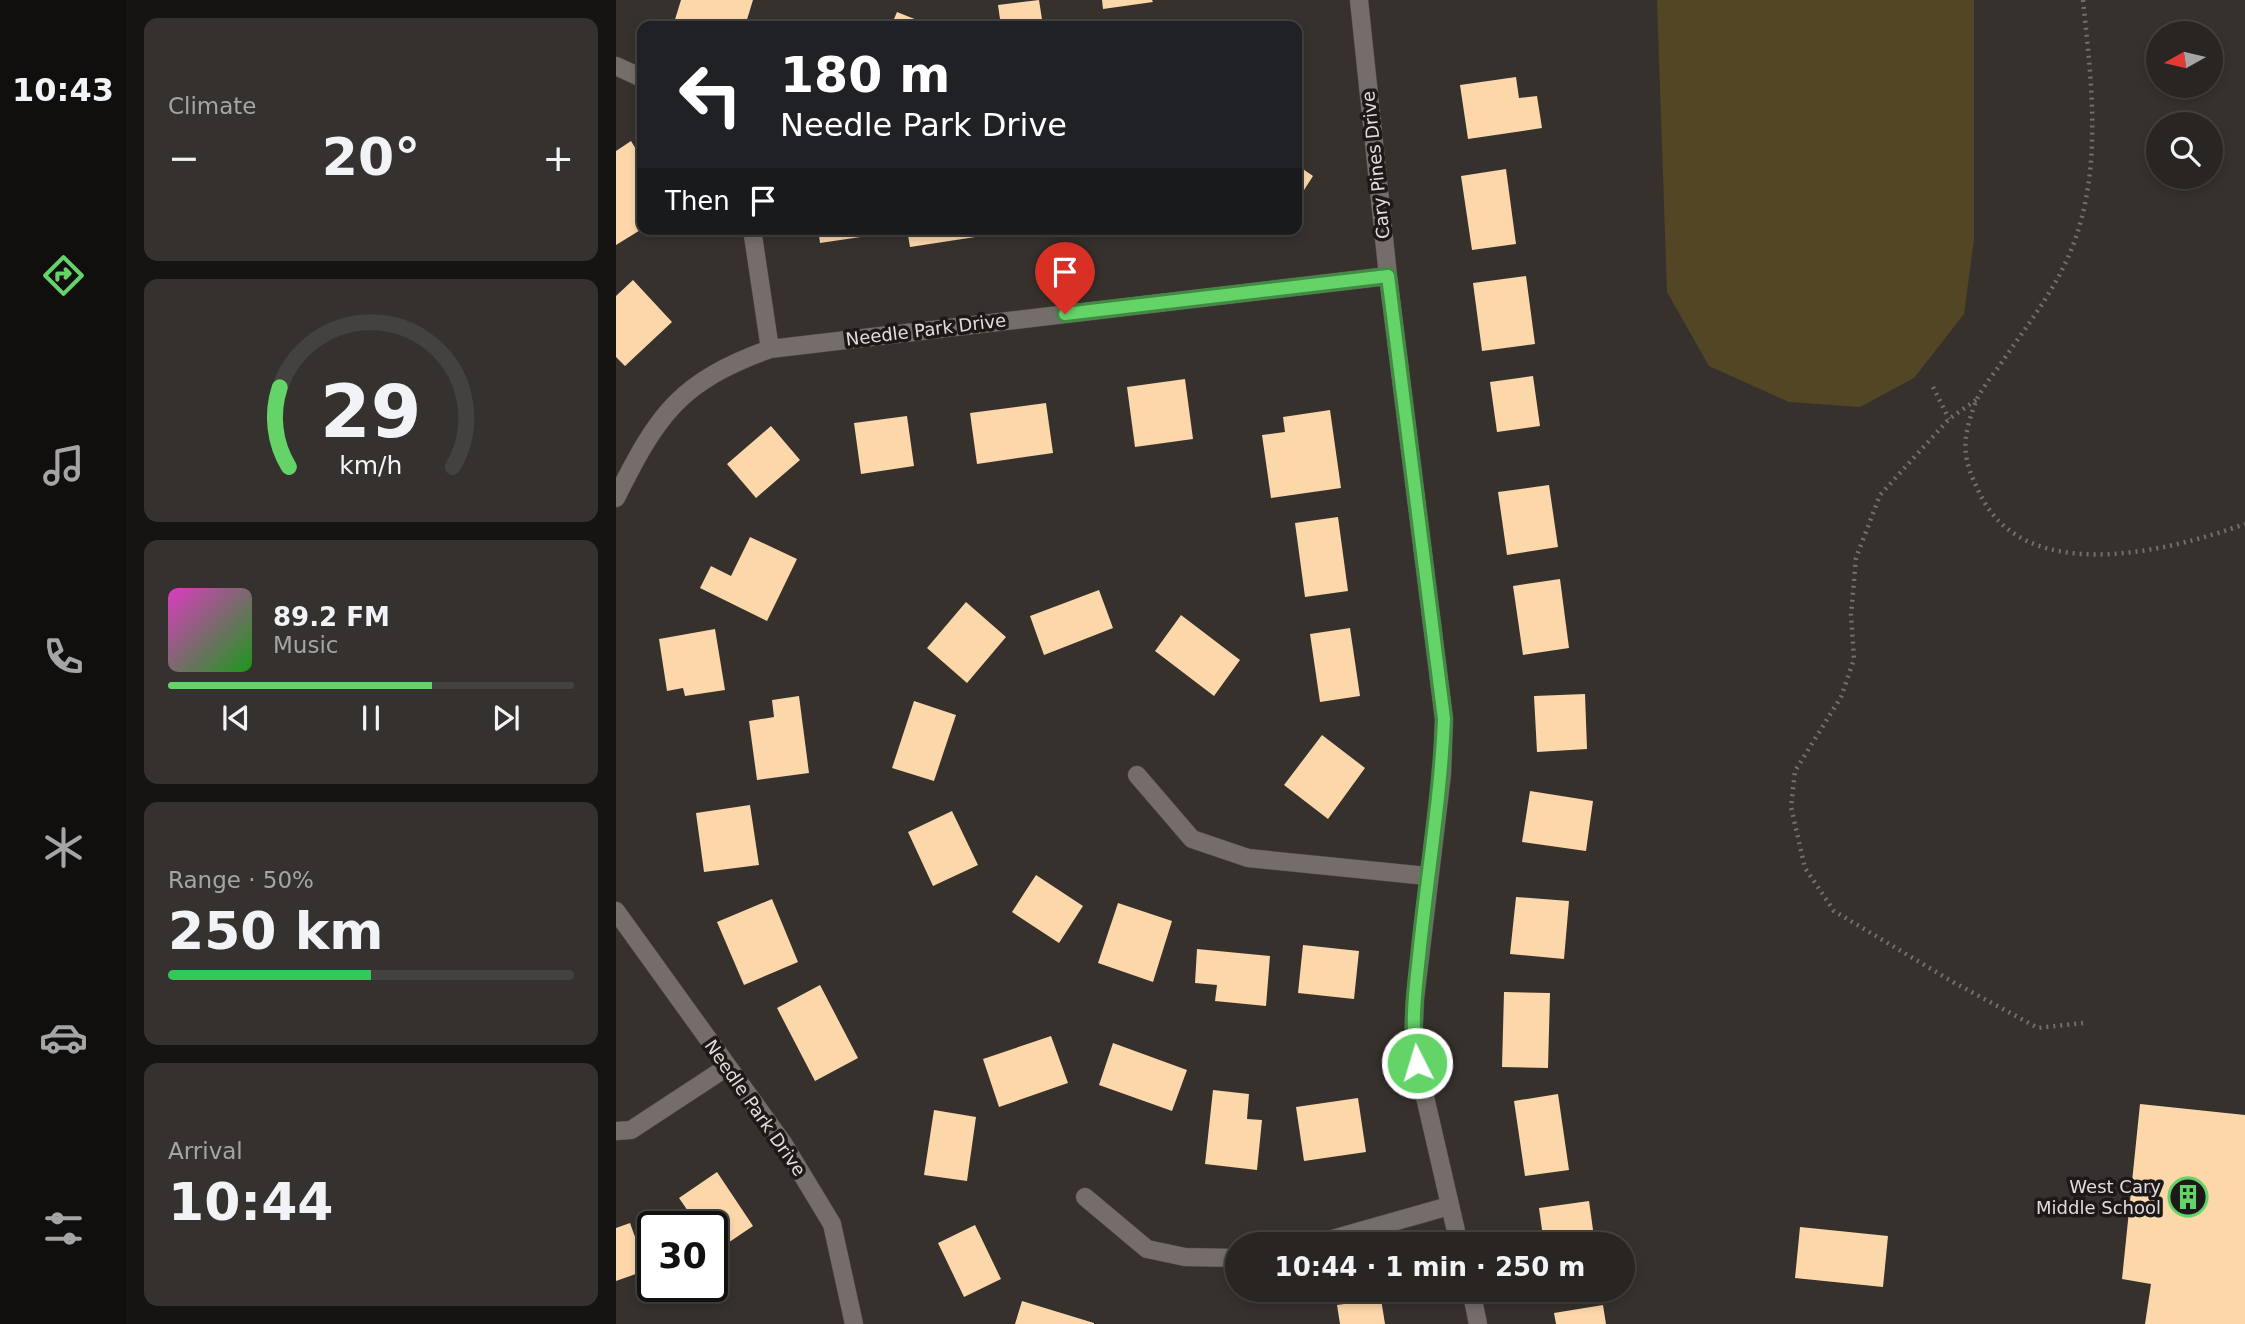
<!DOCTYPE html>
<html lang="en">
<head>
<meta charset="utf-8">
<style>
  :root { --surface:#282522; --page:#34312f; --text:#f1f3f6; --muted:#a5a5a5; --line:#444240; --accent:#64d468 }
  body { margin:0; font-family:"DejaVu Sans",sans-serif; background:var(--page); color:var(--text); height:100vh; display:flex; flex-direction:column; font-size:26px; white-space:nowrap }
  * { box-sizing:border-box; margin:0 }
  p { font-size:23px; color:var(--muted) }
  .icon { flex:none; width:38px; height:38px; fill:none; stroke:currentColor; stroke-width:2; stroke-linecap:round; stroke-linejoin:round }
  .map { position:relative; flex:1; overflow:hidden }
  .side { display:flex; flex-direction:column; gap:18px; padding:18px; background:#161413; width:490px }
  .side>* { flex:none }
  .top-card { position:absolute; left:21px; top:21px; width:665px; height:214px; border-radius:14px; box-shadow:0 4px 10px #0003,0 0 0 2px var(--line); background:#202124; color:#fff; overflow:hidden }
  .needle { width:46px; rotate:262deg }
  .controls { position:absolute; left:1530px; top:21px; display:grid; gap:14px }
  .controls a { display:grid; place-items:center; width:77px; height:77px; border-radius:50%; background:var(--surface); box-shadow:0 4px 10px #0003,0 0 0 2px var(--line); font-size:35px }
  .speed { position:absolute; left:21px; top:1211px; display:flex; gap:14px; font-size:35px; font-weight:700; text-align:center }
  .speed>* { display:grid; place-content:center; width:91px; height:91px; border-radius:50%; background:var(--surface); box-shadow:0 4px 10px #0003,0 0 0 2px var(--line); line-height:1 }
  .speed .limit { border:4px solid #111; border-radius:10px; background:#fff; color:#111 }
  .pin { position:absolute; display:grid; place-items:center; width:60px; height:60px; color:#fff; margin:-72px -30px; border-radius:50% 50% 50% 0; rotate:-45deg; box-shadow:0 0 7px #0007 }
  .pin .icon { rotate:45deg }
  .me { position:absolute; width:77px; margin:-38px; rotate:355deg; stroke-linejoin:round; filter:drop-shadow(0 0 5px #0008) }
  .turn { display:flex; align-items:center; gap:24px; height:147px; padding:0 28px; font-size:32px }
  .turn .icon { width:91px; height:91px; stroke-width:2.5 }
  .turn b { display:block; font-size:49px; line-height:60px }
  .then { display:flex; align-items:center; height:66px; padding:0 28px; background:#0003; gap:14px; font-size:26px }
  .big { font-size:52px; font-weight:600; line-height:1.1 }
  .side .card { flex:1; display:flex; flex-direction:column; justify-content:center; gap:10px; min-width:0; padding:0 24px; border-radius:14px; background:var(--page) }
  .side .dial { align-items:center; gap:0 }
  .dial svg { height:182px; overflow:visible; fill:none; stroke:var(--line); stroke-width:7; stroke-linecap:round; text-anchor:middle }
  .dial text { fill:var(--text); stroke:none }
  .song { display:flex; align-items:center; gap:21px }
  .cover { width:84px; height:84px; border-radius:10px; background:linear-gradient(135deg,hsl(310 70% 55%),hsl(120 70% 35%)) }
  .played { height:7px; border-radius:4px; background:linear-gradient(90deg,var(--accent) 65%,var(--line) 65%) }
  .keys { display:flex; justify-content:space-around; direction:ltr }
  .heat { display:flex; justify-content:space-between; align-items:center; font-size:38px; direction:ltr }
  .charge { height:10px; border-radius:5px; background:linear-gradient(90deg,#34c759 50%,var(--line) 0) }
  .trip { position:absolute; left:609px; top:1232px; width:410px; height:70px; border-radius:35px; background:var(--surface); box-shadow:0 4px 10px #0003,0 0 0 2px var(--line); font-weight:600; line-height:70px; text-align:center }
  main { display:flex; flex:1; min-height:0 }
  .tab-bar { display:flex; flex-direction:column; width:126px; justify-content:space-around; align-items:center; background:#100f0e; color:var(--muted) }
  .tab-bar .icon { width:49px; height:49px }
  .tab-bar .selected { color:var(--accent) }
  .tab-bar b { font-size:32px; color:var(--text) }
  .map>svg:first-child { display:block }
  .green { fill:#534624 }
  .building { fill:#fcd7aa }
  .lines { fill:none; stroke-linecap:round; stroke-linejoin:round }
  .street-casing { stroke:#514c49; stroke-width:19 }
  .path { stroke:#736f6b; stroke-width:4.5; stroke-dasharray:2 5; stroke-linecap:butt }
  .street { stroke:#746d69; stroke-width:18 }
  .route-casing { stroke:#418a44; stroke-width:18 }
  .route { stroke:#64d468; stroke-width:12 }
  .labels { text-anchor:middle; stroke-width:7; stroke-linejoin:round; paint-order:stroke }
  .street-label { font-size:18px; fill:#e1dddb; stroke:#1c1918 }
  .poi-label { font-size:18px; fill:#e1dddb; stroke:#1c1918; text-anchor:end }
</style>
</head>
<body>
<main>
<nav class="tab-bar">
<b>10:43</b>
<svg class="icon selected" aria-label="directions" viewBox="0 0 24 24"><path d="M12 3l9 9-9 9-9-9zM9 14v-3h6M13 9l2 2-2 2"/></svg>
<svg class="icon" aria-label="music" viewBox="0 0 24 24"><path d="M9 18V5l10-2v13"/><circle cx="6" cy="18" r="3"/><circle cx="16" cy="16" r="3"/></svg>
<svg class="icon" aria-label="phone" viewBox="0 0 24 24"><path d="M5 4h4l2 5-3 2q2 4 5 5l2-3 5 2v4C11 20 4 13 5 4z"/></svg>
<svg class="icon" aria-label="climate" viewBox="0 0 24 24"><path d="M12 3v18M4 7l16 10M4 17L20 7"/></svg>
<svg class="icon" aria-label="car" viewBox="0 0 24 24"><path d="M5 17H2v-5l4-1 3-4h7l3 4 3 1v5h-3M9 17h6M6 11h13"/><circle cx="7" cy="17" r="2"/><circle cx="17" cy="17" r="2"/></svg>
<svg class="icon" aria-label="filters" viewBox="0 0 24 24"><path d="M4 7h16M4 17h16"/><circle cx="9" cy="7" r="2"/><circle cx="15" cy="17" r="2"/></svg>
</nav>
<section class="side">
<div class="card"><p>Climate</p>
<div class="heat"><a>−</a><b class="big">20°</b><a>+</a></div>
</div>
<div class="card dial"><svg viewBox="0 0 100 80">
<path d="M14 69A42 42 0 1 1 86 69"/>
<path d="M14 69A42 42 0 0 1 10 34" stroke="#64d468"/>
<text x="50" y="56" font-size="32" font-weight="700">29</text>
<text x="50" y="72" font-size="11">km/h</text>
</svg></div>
<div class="card">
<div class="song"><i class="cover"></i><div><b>89.2 FM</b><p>Music</p></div></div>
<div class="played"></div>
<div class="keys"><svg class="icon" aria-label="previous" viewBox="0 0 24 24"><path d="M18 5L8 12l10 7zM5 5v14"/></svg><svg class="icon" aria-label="pause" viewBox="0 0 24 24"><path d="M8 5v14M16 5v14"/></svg><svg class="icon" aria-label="next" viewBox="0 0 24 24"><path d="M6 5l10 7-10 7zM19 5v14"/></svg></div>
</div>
<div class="card"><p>Range · 50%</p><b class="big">250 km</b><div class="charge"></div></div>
<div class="card"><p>Arrival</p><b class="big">10:44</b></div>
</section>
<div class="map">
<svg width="1629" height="1324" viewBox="0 0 1629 1324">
  <rect width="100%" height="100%" fill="#36312d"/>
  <!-- green -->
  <path class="green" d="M1041 0H1358V240L1348 314 1298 378 1244 407 1173 402 1093 366 1051 292Z"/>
  <!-- building -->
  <path class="building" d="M65 0H137L129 26H57Z
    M423 0 427 26H385L382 5Z
    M486 0H536L537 2 487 9Z
    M281 12 316 26H275Z
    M900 77 903 98 921 96 926 128 852 139 844 85Z
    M15 141 26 159V178L23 180 26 184V229L0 245V151Z
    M681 165 697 176 681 201Z
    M890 169 900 244 856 250 845 176Z
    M202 229H264L265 234 204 243Z
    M291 229H365L366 236 294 247Z
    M910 276 919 344 866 351 857 283Z
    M17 280 56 322 9 366 0 357V296Z
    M917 376 924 426 881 432 874 382Z
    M569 379 577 439 519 447 511 387Z
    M430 403 437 453 361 464 354 413Z
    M714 410 725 488 655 498 646 435 669 432 667 417Z
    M291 416 298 466 245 474 238 423Z
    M155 426 184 460 140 498 111 464Z
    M933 485 942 547 891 555 882 492Z
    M722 517 732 591 689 597 679 523Z
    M134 537 181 559 151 621 84 588 95 566 115 576Z
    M944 579 953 648 907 655 897 586Z
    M483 590 497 628 428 655 414 616Z
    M350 602 390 637 351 683 311 648Z
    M565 615 624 660 598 696 539 651Z
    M734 628 744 696 704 702 694 634Z
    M99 629 109 690 69 696 67 688 51 691 43 639Z
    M969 694 971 749 921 752 918 696Z
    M183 696 193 773 141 780 133 721 158 717 156 700Z
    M298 701 340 715 318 781 276 768Z
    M706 735 749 768 712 819 668 785Z
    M914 791 977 801 970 851 906 842Z
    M134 805 143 865 88 872 80 813Z
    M336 811 362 865 317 886 292 832Z
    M420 875 467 906 443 943 396 912Z
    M900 897 953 901 948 959 894 954Z
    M156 899 182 962 128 985 101 922Z
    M502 903 556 921 537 982 482 963Z
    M687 945 743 951 738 999 682 993Z
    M581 949 654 956 650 1006 599 1001 601 985 579 983Z
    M204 985 242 1058 199 1081 161 1008Z
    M888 992 934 993 932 1068 886 1067Z
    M435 1036 452 1083 383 1107 367 1059Z
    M497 1043 571 1070 556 1111 483 1085Z
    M597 1090 633 1094 631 1119 646 1120 641 1170 589 1164Z
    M942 1094 953 1170 909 1176 898 1101Z
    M742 1098 750 1152 688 1161 680 1107Z
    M1524 1104 1629 1115V1324H1529L1535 1284 1506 1279Z
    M318 1110 360 1117 351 1181 308 1175Z
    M101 1172 137 1226 100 1251 96 1247V1227H83L63 1198Z
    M973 1201 979 1244H928L923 1208Z
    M14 1223 31 1270 0 1281V1228Z
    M359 1225 385 1279 348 1297 322 1243Z
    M1184 1227 1272 1236 1267 1287 1179 1278Z
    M765 1299 769 1324H724L721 1305Z
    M406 1301 478 1323V1324H399Z
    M987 1305 990 1324H940L938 1313Z"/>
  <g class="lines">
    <!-- street casing -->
    <g class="street-casing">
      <path id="street" d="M743 0 772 276 828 719 826 774 799 999 797 1045 843 1244
        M0 66 26 78
        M136 229 154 349
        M0 498C42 414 63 382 154 349L772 276
        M521 775 576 839 632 858 811 876
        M0 911 167 1143 216 1224 238 1324
        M0 1131 15 1130 111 1067
        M469 1197 531 1249 569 1257 621 1258
        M699 1244 833 1206
        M855 1290 862 1324"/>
    </g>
    <!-- path -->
    <path class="path" d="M1467 0C1475 78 1486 160 1460 237 1445 282 1415 320 1388 359 1379 373 1365 388 1359 404 1345 442 1346 458 1364 494 1409 588 1553 551 1629 524
      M1317 387 1333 419
      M1360 400 1333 419 1264 495 1240 558 1235 615 1238 659 1225 697 1179 771 1175 807 1189 868 1218 911 1337 982 1422 1028 1467 1023"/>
    <!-- street -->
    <use href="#street" class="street"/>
  </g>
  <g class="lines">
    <!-- route casing -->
    <g class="route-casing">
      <path id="route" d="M449 314 772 276 828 719C825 795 812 870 804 947 800 985 794 1025 801 1063"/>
    </g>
    <!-- route -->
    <use href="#route" class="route"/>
  </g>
  <!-- icons -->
  <defs>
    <g id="building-ring" transform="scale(2.0125)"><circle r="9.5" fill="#1c1918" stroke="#64d468" stroke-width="1.5"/><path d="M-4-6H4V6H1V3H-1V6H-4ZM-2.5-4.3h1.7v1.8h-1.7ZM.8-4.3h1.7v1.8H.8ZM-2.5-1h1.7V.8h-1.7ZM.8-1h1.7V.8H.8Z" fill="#64d468"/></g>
  </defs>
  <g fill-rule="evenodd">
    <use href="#building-ring" x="1572" y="1197"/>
  </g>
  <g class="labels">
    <!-- street labels -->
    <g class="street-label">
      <text transform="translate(760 165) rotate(-96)" y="6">Cary Pines Drive</text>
      <text transform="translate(310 330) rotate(-7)" y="6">Needle Park Drive</text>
      <text transform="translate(139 1108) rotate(55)" y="6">Needle Park Drive</text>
    </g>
    <!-- poi labels -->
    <g class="poi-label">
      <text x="1545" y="1193">West Cary<tspan x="1545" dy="21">Middle School</tspan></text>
    </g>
  </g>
</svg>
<div class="controls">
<a><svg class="needle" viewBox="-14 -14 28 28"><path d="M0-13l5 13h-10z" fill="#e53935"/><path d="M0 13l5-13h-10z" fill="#a5a5a5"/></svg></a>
<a><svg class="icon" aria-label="search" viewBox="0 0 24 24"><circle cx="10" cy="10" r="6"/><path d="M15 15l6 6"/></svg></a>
</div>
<div class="speed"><div class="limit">30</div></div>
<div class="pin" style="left:449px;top:314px;background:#d93025"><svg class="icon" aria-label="arrive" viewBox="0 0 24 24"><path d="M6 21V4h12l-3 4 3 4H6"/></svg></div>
<svg class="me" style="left:801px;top:1063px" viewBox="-20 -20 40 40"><circle r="17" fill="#64d468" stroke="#fff" stroke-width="3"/><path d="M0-11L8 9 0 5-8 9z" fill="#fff"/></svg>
<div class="trip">10:44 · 1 min · 250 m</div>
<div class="top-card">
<div class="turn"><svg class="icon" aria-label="left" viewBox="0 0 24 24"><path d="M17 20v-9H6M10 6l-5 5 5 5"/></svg><div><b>180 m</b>Needle Park Drive</div></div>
<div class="then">Then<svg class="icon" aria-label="arrive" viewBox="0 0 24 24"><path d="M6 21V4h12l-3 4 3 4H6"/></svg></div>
</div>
</div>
</main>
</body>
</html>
